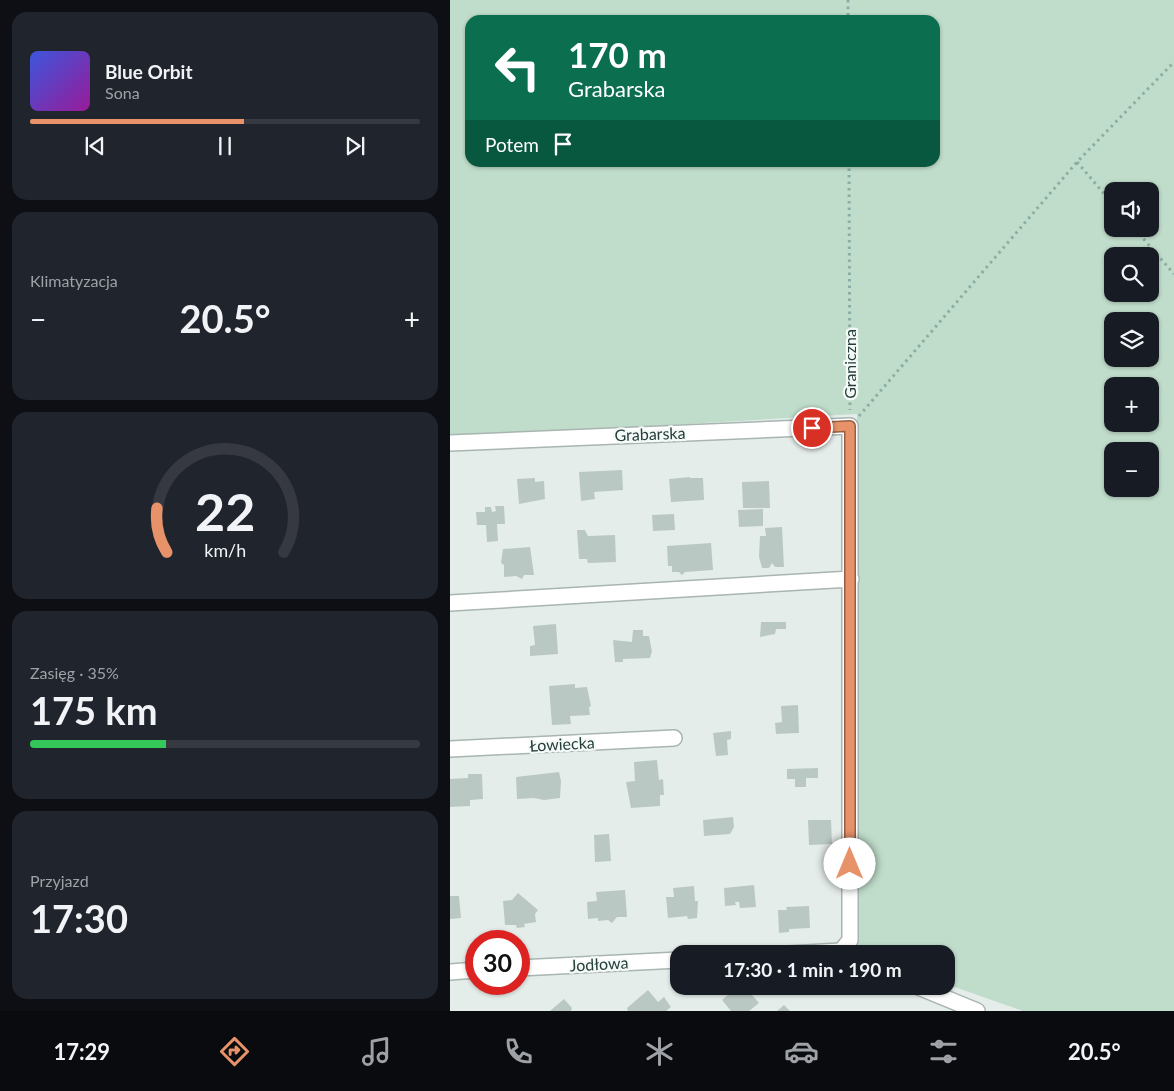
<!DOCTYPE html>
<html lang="pl">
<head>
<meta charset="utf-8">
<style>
  :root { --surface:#171b24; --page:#20242c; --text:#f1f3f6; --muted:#9ea1a6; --line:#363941; --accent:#e79269 }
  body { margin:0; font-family:Lato,sans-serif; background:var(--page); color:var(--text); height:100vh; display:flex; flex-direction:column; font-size:19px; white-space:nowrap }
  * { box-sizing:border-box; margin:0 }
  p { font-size:16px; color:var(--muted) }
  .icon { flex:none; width:28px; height:28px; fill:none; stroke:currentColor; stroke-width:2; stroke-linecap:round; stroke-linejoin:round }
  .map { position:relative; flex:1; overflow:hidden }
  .details { display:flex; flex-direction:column; gap:12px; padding:12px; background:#0d0f14; width:450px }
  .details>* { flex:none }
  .banner { position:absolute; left:15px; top:15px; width:475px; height:152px; border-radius:15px; box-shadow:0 1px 4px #0004; background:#0b6e4f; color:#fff; overflow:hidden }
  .controls { position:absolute; left:654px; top:182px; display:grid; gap:10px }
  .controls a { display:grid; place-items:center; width:55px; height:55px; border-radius:10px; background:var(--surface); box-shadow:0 1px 4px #0004; font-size:25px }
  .speed { position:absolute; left:15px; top:930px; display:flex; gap:10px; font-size:25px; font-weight:700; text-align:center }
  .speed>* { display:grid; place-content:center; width:65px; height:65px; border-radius:50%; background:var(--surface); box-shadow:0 1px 4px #0004; line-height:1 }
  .speed .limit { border:8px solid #d22; background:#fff; color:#111 }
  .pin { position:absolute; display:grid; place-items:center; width:42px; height:42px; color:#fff; margin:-21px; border:2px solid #fff; border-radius:50%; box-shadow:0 1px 5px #0007 }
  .me { position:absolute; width:55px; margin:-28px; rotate:0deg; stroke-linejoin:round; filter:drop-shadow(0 0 4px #0008) }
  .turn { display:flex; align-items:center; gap:18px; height:105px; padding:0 20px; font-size:22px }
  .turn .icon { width:65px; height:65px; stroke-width:2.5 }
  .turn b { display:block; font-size:35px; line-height:42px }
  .then { display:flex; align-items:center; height:48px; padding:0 20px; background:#0003; gap:10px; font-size:19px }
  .big { font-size:38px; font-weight:700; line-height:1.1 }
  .details .widget { flex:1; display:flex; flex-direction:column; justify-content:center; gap:8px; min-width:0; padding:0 18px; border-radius:15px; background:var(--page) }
  .details .dial { align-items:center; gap:0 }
  .dial svg { height:130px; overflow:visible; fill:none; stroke:var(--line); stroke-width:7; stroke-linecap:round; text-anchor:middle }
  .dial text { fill:var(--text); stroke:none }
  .song { display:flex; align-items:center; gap:15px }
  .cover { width:60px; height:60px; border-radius:8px; background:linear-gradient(135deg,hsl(230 70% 55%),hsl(300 70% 35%)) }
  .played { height:5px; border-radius:2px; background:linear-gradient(90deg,var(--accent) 55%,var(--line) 55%) }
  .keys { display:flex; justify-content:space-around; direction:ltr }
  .heat { display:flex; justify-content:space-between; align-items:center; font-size:28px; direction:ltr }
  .charge { height:8px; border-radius:4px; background:linear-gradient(90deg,#34c759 35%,var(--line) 0) }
  .trip { position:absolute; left:220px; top:945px; width:285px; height:50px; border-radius:15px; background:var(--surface); box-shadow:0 1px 4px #0004; font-weight:700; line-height:50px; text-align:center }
  .dock { display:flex; height:80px; justify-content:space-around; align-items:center; background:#090b0e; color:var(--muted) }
  .dock .icon { width:35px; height:35px }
  .dock .current { color:var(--accent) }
  .dock b { font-size:22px; color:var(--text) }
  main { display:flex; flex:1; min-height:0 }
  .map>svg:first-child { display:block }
  .green { fill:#c0dcca; fill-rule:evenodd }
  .building { fill:#bac8c3 }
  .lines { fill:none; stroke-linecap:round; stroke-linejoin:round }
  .minor-casing { stroke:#a8b5b1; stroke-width:18 }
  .path { stroke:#88aea5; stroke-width:3; stroke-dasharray:2.5 4; stroke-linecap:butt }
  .minor { stroke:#fff; stroke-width:15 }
  .route-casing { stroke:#965f44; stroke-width:12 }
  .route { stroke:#e79269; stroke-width:9 }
  .labels { text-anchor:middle; stroke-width:4.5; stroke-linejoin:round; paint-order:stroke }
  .street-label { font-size:16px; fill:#253e39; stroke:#f5faf8 }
</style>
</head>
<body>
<main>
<section class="details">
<div class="widget">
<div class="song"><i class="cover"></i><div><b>Blue Orbit</b><p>Sona</p></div></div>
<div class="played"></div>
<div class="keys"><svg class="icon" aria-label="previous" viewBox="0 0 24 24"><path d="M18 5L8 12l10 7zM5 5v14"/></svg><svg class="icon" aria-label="pause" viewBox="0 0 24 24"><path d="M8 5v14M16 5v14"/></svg><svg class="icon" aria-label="next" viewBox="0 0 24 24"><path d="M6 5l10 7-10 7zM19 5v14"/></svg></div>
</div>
<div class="widget"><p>Klimatyzacja</p>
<div class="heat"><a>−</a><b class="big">20.5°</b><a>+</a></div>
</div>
<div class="widget dial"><svg viewBox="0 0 100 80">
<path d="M14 69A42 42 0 1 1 86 69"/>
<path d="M14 69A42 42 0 0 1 8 42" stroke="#e79269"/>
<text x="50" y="56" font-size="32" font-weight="700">22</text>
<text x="50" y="72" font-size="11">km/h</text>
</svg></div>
<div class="widget"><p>Zasięg · 35%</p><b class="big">175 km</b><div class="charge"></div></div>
<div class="widget"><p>Przyjazd</p><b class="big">17:30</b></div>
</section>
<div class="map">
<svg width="724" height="1011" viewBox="0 0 724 1011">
  <rect width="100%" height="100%" fill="#e5edea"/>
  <!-- green -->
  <path class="green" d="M0 0H724V1011H573L496 984V954H408L405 770 407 414 0 438ZM20 20H485V162H20ZM662 191H700V229H662ZM662 256H700V294H662ZM662 321H700V359H662ZM662 386H700V424H662ZM662 451H700V489H662Z"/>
  <!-- building -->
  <path class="building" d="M172 470 173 490 144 492 145 499 131 501 129 472Z
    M240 477V478H253L254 500 221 502 219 479Z
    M85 478V482L94 481 95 499 69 504 67 479Z
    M319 481 320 508H293L292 482Z
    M45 506H54L55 524H47L48 541 37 542 36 525H27L26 512H35V507H41L42 512 46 511Z
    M313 509V526L289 527 288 510Z
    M224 514 225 530 203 531 202 515Z
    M332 527 334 567H325L322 563 319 568H312L309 557 310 536H316L315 528Z
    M127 530H135L138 536 165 535 166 562 138 563 137 559H129Z
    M261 543 263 570 235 572 232 575 229 572H222V566H218L217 546Z
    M80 547 84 575H74L72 579 66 576 54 577V565L51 563 53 549Z
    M311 622H336V629H326L325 634 310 637Z
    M106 624 108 654 80 656V646L85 645 83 626Z
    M183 630H193V636H199L202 651 200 658 173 659V662H165L163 640 182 642Z
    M125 684V688L137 687 141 706 139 707 140 715 120 716 121 724 102 725 99 686Z
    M348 705 349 733 326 734 325 723 332 722 331 706Z
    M281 731V739L277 740 278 755 266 756 263 733Z
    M207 760 209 780 213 779 214 795H210V806L181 808 176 782 185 781 184 762Z
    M368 768V778H356V787H345V779H337V769Z
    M109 772 111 781 110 798 94 800 84 798 67 799 66 777Z
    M18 774H32L33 799 20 800V806L0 807V779L18 778Z
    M283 817 284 827 280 834 254 836 253 820Z
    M358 820H381L382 844 359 845Z
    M159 834 161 861 145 862 144 835Z
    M304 885 306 907 290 908 289 902H285L286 905 275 906 274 888Z
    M244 886 245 901H248L247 918 238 919 237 916 218 918 216 897H224L223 888Z
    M175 890 177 917H167L162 923 158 920 148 921V918L138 919 137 902 147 901 146 892Z
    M68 893 88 910 85 914 86 922 74 924 75 927 67 928 66 925H55L53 901 62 900Z
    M0 896H9L11 918 0 919Z
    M359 906 360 928 339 929V932L329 933 328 910H337L336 907Z
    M288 986H294L309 1003 299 1011H281L272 1000Z
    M198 990 208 1002 214 997 221 1007 216 1011H178L177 1008Z
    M114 999 122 1008 121 1011H100Z
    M334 1005 340 1011H327Z"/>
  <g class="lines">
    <!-- minor casing -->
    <g class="minor-casing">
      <path id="minor" d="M0 443 400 426V940L391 951
        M0 603 401 579
        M0 749 224 738
        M338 954 391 951
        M69 968 229 960
        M0 972 26 970
        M466 986 527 1011"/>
    </g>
    <!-- path -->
    <path class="path" d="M398 0V20
      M399 162 400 410
      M627 162 662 203
      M685 229 724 274
      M409 416 627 162 724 62"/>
    <!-- minor -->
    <use href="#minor" class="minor"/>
  </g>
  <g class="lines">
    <!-- route casing -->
    <g class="route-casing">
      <path id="route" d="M362 428 400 426V864"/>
    </g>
    <!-- route -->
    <use href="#route" class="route"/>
  </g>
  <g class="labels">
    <!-- street labels -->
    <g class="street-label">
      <text transform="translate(400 364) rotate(-90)" y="6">Graniczna</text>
      <text transform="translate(200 434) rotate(-2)" y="6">Grabarska</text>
      <text transform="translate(112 744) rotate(-3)" y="6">Łowiecka</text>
      <text transform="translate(149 964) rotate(-3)" y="6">Jodłowa</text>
    </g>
  </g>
</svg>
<div class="controls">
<a><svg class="icon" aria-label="sound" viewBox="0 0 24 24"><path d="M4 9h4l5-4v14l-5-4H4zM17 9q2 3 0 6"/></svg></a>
<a><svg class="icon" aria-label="search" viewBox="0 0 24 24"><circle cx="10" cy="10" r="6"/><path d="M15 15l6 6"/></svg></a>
<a><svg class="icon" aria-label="layers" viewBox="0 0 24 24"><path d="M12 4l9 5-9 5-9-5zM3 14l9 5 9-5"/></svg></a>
<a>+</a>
<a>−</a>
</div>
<div class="speed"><div class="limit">30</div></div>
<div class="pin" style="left:362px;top:428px;background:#d93025"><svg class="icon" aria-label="arrive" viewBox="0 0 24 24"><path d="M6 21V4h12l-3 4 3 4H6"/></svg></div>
<svg class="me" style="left:400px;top:864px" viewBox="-20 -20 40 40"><circle r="19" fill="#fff"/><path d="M0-13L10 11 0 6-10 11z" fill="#e79269"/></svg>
<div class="trip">17:30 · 1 min · 190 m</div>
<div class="banner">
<div class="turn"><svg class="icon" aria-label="left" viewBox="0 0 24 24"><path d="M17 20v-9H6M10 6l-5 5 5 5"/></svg><div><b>170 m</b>Grabarska</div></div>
<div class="then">Potem<svg class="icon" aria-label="arrive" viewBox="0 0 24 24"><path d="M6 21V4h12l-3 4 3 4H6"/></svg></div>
</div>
</div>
</main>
<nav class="dock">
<b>17:29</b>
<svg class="icon current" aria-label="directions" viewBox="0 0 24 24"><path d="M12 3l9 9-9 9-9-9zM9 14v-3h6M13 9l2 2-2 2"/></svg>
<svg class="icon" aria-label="music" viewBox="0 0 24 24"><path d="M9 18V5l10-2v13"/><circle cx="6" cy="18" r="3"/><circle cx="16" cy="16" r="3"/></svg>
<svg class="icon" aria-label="phone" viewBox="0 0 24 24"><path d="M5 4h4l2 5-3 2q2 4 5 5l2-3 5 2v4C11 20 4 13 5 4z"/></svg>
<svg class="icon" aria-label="climate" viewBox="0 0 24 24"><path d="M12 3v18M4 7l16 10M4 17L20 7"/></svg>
<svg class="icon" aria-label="car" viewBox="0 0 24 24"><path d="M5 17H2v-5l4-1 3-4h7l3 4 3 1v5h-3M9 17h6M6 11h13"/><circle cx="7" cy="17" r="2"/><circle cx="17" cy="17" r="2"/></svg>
<svg class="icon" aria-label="filters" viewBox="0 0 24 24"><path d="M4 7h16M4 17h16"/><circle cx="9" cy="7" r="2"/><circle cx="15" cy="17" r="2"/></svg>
<b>20.5°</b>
</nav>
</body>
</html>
